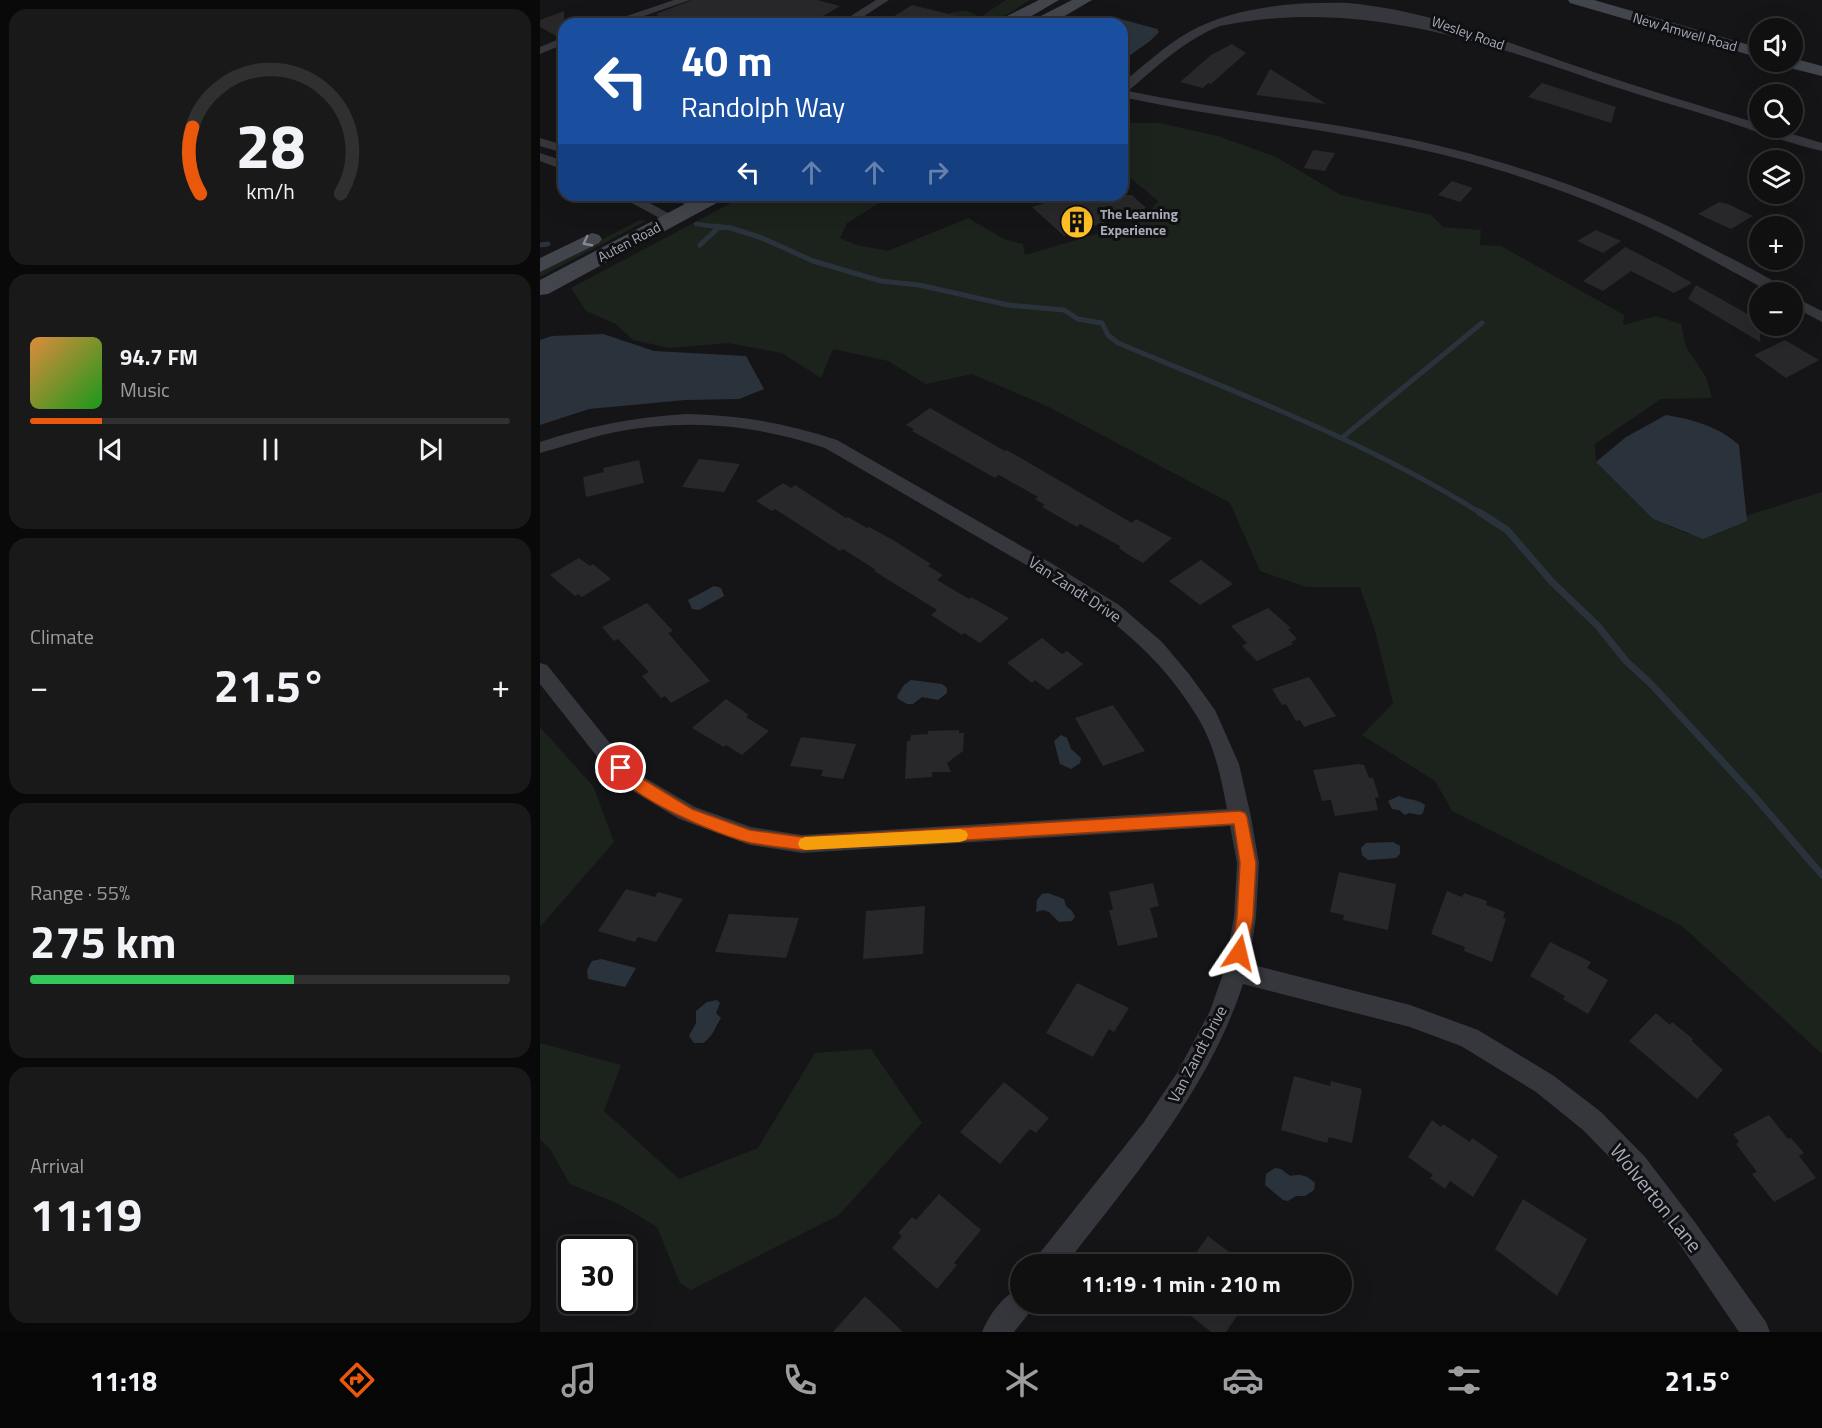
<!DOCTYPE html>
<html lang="en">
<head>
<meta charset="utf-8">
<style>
  :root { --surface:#101011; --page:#19191a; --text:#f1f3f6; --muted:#9c9d9f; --line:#303031; --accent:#ea580c }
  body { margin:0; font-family:"Titillium Web",sans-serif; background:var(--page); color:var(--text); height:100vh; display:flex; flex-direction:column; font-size:22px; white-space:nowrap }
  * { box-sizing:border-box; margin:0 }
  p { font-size:20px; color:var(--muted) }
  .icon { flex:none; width:33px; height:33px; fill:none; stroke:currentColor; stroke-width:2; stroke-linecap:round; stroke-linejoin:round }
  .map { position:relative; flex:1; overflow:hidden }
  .drawer { display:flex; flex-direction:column; gap:9px; padding:9px; background:#090909; width:540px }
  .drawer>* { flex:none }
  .hud { position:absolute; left:18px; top:18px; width:570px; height:183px; border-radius:18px; box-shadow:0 6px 24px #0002,0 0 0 2px var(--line); background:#1a4fa0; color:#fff; overflow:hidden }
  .buttons { position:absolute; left:1209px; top:18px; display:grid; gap:12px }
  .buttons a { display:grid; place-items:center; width:54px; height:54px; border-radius:50%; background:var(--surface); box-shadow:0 6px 24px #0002,0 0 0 2px var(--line); font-size:30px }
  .speed { position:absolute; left:18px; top:1236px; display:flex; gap:12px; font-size:30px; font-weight:700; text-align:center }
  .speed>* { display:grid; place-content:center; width:78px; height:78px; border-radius:50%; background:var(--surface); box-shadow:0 6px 24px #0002,0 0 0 2px var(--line); line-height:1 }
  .speed .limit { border:3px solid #111; border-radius:9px; background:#fff; color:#111 }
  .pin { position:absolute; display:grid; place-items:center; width:51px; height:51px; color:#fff; margin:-26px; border:3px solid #fff; border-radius:50%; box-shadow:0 2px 6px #0007 }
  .me { position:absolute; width:66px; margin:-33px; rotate:10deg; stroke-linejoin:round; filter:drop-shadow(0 0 4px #0008) }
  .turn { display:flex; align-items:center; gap:21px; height:126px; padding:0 24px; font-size:27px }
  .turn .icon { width:78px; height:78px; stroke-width:2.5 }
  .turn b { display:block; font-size:42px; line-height:51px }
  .lanes { display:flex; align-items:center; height:57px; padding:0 24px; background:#0003; justify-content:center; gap:30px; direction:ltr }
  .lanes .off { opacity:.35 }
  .big { font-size:45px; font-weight:700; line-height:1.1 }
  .drawer .widget { flex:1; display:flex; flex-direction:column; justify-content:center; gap:9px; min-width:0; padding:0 21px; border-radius:18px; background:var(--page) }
  .drawer .dial { align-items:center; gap:0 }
  .dial svg { height:156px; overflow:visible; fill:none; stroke:var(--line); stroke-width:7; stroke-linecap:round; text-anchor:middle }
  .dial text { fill:var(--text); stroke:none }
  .song { display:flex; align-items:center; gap:18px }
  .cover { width:72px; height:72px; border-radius:9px; background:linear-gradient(135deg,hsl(30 70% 55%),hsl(120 70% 35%)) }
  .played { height:6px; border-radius:3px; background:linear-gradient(90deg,var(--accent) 15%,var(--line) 15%) }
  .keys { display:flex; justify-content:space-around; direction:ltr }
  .heat { display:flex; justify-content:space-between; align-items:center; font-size:33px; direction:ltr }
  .charge { height:9px; border-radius:4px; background:linear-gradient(90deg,#34c759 55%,var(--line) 0) }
  .trip { position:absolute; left:470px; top:1254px; width:342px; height:60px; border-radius:30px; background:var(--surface); box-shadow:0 6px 24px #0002,0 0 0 2px var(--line); font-weight:700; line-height:60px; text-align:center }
  .tabs { display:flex; height:96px; justify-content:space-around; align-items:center; background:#060607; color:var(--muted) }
  .tabs .icon { width:42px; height:42px }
  .tabs .current { color:var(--accent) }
  .tabs b { font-size:27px; color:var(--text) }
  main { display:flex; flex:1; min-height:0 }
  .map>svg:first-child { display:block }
  .green { fill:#1b231c }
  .water { fill:#2a333c }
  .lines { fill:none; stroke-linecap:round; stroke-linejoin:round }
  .stream-far2 { stroke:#2a333c; stroke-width:4.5 }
  .stream-far1 { stroke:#2a333c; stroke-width:5 }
  .stream { stroke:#2a333c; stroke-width:7 }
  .building { fill:#28282b }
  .street { fill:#36363d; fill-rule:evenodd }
  .secondary { fill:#43454d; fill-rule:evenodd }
  .oneway { stroke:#838793 }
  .route { fill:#ea580c; stroke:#983908; stroke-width:1.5 }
  .slow { fill:#f59e0b }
  .labels { text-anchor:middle; stroke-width:6; stroke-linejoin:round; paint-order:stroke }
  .far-street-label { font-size:14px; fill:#a6abb9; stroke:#101012 }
  .far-poi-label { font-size:14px; font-weight:bold; fill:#a6abb9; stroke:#101012; text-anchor:start }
  .street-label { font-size:16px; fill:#a6abb9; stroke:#101012 }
  .near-street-label { font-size:20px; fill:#a6abb9; stroke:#101012 }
</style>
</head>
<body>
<main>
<section class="drawer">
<div class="widget dial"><svg viewBox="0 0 100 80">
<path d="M14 69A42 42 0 1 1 86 69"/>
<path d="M14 69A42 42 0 0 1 10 35" stroke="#ea580c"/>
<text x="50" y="56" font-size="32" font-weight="700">28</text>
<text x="50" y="72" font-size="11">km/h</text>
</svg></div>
<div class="widget">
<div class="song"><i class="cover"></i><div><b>94.7 FM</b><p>Music</p></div></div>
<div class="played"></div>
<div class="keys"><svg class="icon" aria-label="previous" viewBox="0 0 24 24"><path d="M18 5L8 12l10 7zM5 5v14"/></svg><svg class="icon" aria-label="pause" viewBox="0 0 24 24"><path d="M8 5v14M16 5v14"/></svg><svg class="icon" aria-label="next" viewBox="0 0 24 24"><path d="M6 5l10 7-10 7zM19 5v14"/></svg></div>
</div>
<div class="widget"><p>Climate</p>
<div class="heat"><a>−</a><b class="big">21.5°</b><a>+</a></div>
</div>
<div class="widget"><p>Range · 55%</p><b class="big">275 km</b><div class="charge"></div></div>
<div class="widget"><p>Arrival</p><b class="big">11:19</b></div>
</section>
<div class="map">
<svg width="1282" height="1332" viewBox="0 0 1282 1332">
  <rect width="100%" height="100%" fill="#151517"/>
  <!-- green -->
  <path class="green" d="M466 0H490C482 4 477 9 470 13 443 26 421 24 392 24 402 14 427 4 439 18Z
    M582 123H619L678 136 736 157 801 195 891 215 903 227 941 230 940 245 961 246 1084 315 1083 325 1116 316 1141 324 1146 347 1166 377 1172 398 1121 399 1055 444 1056 462 1113 519 1148 534 1282 492V1054L1142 926 912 811 895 781 822 735 853 703 835 631 820 587H766L720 571 690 503 509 407 432 374 386 384 348 361 293 349 281 378 242 353 188 343 130 348 93 340 76 324 46 311 31 288 206 195H359L342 201 307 223 300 238 316 245 348 251 428 218 464 239 483 244 485 255 602 221 618 201 582 171Z
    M100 220 106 221 0 277V271Z
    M0 727 53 786 74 842 0 927Z
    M0 1043 81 1065 64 1111 139 1179 218 1148 275 1053 331 1049 382 1123 299 1215 151 1290 140 1283 117 1227 79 1204 30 1184 10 1149 0 1139Z"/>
  <!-- water -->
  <path class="water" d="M577 18 617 29 619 32 610 41 582 61V24H557L566 19Z
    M63 334 114 351 206 356 224 389 199 399 145 400 49 409 0 425V340L12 336Z
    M1126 415C1151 419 1180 427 1199 445L1207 521 1163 539 1113 519 1056 462 1086 437Z
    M174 586 181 588 184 596 159 610 152 609 148 600Z
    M371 680 402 684 407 688V693L398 700 382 697 373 704H367L358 699 357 696 364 685Z
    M521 735 527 738 531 749 541 758 540 763 531 769 520 764 514 741Z
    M859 796C867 800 878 799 885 805L883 813 880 815 869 813 865 815 859 810 852 809 848 801Z
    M853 842 860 846V854L856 858 828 860 822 855 821 848 826 843Z
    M508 893 524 899 526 906 532 911 535 917 532 921 519 922 509 912 503 910 496 912 497 900 502 894Z
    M61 959 96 968 85 987 48 979 47 970 52 961Z
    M177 1000 180 1003 176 1013 181 1018C175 1027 173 1037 163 1043H154L149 1036 156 1023V1011L167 1002Z
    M735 1168 741 1169 750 1176C761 1174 766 1175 775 1183L774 1190 765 1196H756L748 1201 743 1200 725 1185 726 1174Z"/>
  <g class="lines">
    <!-- stream-far2 -->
    <path class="stream-far2" d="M156 224 187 228"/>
    <!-- stream-far1 -->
    <path class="stream-far1" d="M174 226 191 228 222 238 273 261 341 281 379 285 468 305 524 310 538 319 562 323 568 335 578 343C702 395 828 442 942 514
      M0 245 8 244
      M160 245 179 227
      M803 437 942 323"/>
    <!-- stream -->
    <path class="stream" d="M939 512 967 530 1012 582 1058 626 1086 661 1111 684 1215 797 1282 875"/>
  </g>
  <!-- building -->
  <path class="building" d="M152 0H277L300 6 270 24H130L116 14Z
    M372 5 421 17 420 24H373L351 18Z
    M24 11V35L18 37 0 27V20Z
    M692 44 706 53 671 84 668 83 663 88 640 82 671 55Z
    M730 69 786 104 716 95Z
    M1002 83 1076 107 1071 123 988 97Z
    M773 150 795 153 785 171 764 168Z
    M912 181 933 188 920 202 898 195Z
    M530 195H592L606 208 524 236 492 207Z
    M1179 202 1188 204 1213 216 1191 229 1158 214Z
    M1056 230 1081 241 1063 253 1037 241Z
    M1085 247 1126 268 1152 283 1134 293 1091 271 1063 291 1043 281Z
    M1156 285 1220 321V342L1148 299Z
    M1245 340 1279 360 1246 378 1214 355Z
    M390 408 465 451 467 450 592 523 596 519 632 538 603 563 587 554 579 548 580 546 540 524 537 527 502 507 505 505 495 499 498 497 459 475 455 478 372 431 374 429 366 425Z
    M159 459 200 464 184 492 142 487Z
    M99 460 104 483 46 497 43 477 64 472 63 468Z
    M243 483 251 488 255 485 306 518 308 517 327 528 329 527 353 540 391 564 388 566 403 575 397 580 429 599 431 597 469 618 440 643 424 633 422 635 391 615 397 610 334 571 336 570 303 549 300 551 235 509 232 511 216 501Z
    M39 558 50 566 53 564 71 579 42 597 38 594 35 596 10 575Z
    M661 560 693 584 660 605 629 581Z
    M107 603 133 631 128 633 170 681 131 703 125 696 121 698 102 676 109 672 78 639 74 641 62 627Z
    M728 608 751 628 748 629 757 639 751 642 753 644 717 661 702 646 707 643 691 626Z
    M502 638 522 654 527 651 543 664 508 690 495 680 492 683 467 663Z
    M769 677 796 716 764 727 760 720 756 721 746 704 742 705 732 689Z
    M186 699 209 715 206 717 229 731 202 755 186 745 184 747 152 728Z
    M573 705 605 751 563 766 535 718Z
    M419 730V733H424L423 751 407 763 411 772H392V777L365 779 367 741H370L371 735 388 734V731Z
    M261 737 316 744 303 779 281 776 283 770 250 766Z
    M818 764 824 765 829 778H833L839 797 835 798 838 810 795 816 791 800 782 801 773 770Z
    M799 872 856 884 848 930 803 920 804 915 790 912Z
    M613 883 619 906 610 908 618 937 578 946 569 910H573L569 892Z
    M86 889 115 897 118 892 143 899 116 942 98 937 95 942 58 931Z
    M907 891 922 897 924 893 947 901 946 905 965 912 963 918 966 919 952 962 924 951 925 947 891 934Z
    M385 906 383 954 323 959 326 911Z
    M189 914 259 918 246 958 175 952Z
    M1010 942 1051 962 1047 968 1068 980 1048 1014 1023 999 1025 996 990 976Z
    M537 983 589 1008 574 1032 569 1029 553 1057 506 1033Z
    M1116 1013 1130 1025 1132 1022 1153 1039 1152 1041 1183 1070 1157 1099 1089 1041Z
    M754 1076 790 1086 791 1081 822 1089 812 1143 789 1137 787 1143 741 1130Z
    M464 1082 509 1118 496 1133 490 1129 460 1164 420 1132Z
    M1229 1115 1248 1139 1251 1138 1264 1153 1259 1156 1276 1178 1234 1202 1212 1174 1217 1172 1196 1144 1199 1142 1193 1134Z
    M892 1120 901 1127 903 1124 930 1142 932 1138 958 1156 933 1197 910 1181 905 1189 890 1178 893 1175 868 1157Z
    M399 1194 441 1230 414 1263 417 1265 397 1289 352 1248 362 1236 358 1233 372 1217 376 1220Z
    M983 1199 1047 1239 1017 1296 955 1249Z
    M668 1236 705 1264H648Z
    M325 1296 363 1332H293Z
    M636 1304H705L686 1332H671Z"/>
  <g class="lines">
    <!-- street -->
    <path class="street" d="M134 0H150L81 24H63Z
      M336 0H349L312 24H298Z
      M808 3C892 11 957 39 1036 66 1097 87 1158 105 1220 124V128H1232L1282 143V151C1248 143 1215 131 1182 120 1135 105 1087 92 1040 75 924 35 805 0 680 26 644 40 617 67 588 91 671 108 755 117 839 133 955 155 1069 193 1173 249 1188 257 1239 281 1247 292H1230C1189 270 1148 246 1106 226 1041 196 973 172 904 155 798 129 689 120 582 97V83C604 66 624 46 649 32 696 6 755 2 808 3Z
      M24 37V44L0 54V47Z
      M0 138 24 145V153L0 146Z
      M0 153 24 161V170L0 161Z
      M77 195H95L139 219 132 223 127 222Z
      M126 195H144L163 206 156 210Z
      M1252 296 1282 311V322L1252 306Z
      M146 414C199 415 246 423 297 440L511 563 579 605 622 642 649 674 675 710 699 764 711 817 719 863 716 917 709 964 870 1005 938 1030 1014 1076 1061 1112 1105 1157 1154 1221 1226 1322 1230 1332H1199L1136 1239 1087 1175 1043 1130 996 1092 921 1046 870 1027 703 984C668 1091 594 1176 526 1264H496L499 1254 604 1122 637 1073 670 1011 684 971 694 917 697 863 690 826 262 853 210 845 139 819 88 788 59 759 0 684V663L7 665 73 747 102 776 155 807 211 827 262 835 687 809C681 778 675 746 658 718 606 631 528 589 443 540 390 509 338 479 285 448 215 424 144 418 71 433 47 438 24 447 0 453V442C48 426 95 417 146 414Z
      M480 1288V1304H493L490 1312 474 1332H442C449 1315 463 1295 480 1288Z"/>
    <!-- secondary -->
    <path class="secondary" d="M499 0H519L478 24H457L459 20Z
      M532 0H552L511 24H491L493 20Z
      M1028 0H1054L1220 48V58L1030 3Z
      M1252 58 1282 66V76L1242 66 1239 62H1252Z
      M162 195H187L184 199 8 294 0 295V280Z
      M52 233 59 235 62 239 59 243 0 272V258Z"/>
  </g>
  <!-- one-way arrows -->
  <defs><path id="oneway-chevron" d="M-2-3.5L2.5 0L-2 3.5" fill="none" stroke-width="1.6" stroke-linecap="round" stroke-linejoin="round" transform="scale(1.5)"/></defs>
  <use class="oneway" href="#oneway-chevron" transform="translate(47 242) rotate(152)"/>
  <!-- route -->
  <path class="route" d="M81 762 86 763 101 778 152 809 210 830 262 837 700 811 705 813 707 817 716 863 713 917 707 953 705 958 699 960 693 958 691 953 697 917 700 863 694 824 262 850C245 848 228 846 211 843 177 835 89 798 73 768L75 763Z"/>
  <!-- slow -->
  <path class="slow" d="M420 829 426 831 428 835 426 840 420 842 265 850 260 848 258 844 260 839 265 837Z"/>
  <!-- icons -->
  <defs>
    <g id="building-disc" transform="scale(1.725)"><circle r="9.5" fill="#ffbf25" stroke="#101012"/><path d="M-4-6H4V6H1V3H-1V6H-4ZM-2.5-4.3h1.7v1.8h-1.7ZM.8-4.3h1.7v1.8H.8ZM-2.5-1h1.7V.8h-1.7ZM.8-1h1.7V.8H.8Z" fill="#111"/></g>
  </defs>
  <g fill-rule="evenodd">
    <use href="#building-disc" x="537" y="222"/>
  </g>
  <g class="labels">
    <!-- far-street labels -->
    <g class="far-street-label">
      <text transform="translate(1145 32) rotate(16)" y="5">New Amwell Road</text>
      <text transform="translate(928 33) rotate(19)" y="5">Wesley Road</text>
      <text transform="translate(89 242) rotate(-28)" y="5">Auten Road</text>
    </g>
    <!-- far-poi labels -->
    <g class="far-poi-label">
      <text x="560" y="219">The Learning<tspan x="560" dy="16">Experience</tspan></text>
    </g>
    <!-- street labels -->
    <g class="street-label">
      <text transform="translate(535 589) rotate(33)" y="6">Van Zandt Drive</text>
      <text transform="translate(657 1054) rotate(-62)" y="6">Van Zandt Drive</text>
    </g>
    <!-- near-street labels -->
    <g class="near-street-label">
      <text transform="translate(1116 1198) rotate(51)" y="7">Wolverton Lane</text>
    </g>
  </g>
</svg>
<div class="buttons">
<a><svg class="icon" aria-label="sound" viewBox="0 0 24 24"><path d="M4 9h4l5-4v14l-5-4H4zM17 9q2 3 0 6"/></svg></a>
<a><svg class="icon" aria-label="search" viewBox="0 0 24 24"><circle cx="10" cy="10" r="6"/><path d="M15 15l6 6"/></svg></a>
<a><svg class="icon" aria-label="layers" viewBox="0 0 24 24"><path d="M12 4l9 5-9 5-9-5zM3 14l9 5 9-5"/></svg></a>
<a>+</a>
<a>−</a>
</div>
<div class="speed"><div class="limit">30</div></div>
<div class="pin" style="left:81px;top:768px;background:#d93025"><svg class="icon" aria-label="arrive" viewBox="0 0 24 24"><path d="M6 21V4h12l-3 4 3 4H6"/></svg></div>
<svg class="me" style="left:699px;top:953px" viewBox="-20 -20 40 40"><path d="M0-17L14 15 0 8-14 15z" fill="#ea580c" stroke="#fff" stroke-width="4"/></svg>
<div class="trip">11:19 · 1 min · 210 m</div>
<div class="hud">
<div class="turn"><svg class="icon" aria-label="left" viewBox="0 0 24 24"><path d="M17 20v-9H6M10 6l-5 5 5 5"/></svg><div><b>40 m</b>Randolph Way</div></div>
<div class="lanes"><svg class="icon" aria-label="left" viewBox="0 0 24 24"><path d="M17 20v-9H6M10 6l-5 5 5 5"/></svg><svg class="icon off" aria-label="ahead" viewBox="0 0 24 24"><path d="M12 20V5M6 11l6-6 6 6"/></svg><svg class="icon off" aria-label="ahead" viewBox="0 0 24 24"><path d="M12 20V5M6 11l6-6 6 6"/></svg><svg class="icon off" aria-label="right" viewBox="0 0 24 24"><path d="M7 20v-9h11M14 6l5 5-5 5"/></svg></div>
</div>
</div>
</main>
<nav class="tabs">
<b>11:18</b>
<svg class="icon current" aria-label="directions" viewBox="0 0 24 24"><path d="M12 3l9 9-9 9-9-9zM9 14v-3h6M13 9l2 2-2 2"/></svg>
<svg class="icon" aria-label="music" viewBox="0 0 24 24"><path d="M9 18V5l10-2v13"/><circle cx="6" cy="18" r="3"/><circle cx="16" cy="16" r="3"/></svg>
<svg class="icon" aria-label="phone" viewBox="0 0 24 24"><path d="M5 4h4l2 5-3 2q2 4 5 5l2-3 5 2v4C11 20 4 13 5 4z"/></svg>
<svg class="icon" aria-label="climate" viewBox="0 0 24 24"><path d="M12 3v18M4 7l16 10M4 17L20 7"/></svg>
<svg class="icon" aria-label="car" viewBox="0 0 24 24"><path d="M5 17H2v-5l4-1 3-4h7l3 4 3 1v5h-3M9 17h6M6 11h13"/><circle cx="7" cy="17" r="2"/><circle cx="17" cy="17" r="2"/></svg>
<svg class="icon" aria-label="filters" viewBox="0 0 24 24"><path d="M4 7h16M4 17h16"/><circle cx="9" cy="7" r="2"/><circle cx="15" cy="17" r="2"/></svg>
<b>21.5°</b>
</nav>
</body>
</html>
